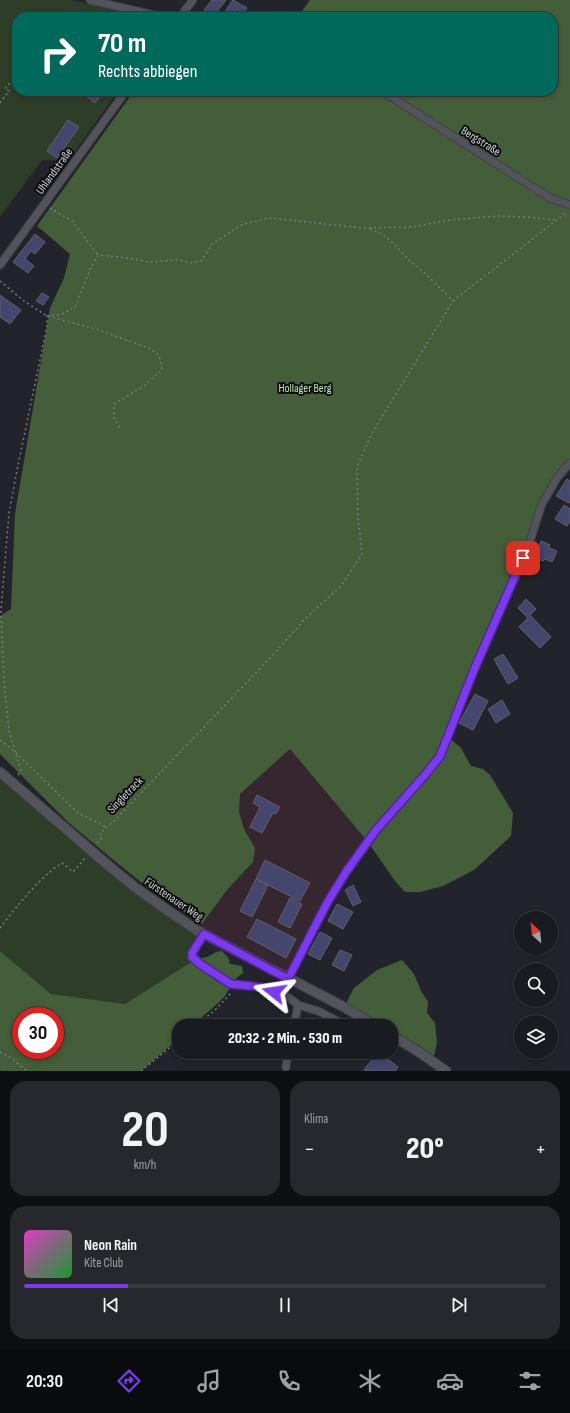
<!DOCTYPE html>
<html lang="de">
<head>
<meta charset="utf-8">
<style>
  :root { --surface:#1a1b20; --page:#27282d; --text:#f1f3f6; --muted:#9fa1a5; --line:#38393e; --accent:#7c3aed }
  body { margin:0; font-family:"Sofia Sans Condensed",sans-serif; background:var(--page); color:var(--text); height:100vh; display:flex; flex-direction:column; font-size:15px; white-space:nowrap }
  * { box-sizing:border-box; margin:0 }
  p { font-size:13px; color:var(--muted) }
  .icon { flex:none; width:22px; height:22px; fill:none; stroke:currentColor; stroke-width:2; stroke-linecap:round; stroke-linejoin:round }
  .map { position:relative; height:1071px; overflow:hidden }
  .side { display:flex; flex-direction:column; gap:10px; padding:10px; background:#0e0f12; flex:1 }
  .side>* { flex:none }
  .guide { position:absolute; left:12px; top:12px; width:546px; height:84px; border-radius:16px; box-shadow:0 2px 6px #0003,0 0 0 1px var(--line); background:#00695c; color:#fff; overflow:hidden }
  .needle { width:26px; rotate:333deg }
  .buttons { position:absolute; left:514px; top:911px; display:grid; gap:8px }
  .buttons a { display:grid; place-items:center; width:44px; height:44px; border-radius:50%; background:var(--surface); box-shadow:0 2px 6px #0003,0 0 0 1px var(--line); font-size:20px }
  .speed { position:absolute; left:12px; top:1007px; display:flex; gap:8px; font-size:20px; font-weight:700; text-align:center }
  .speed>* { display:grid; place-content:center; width:52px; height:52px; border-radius:50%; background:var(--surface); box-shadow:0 2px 6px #0003,0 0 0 1px var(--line); line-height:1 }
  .speed .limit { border:6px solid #d22; background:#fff; color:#111 }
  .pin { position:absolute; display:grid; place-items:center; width:34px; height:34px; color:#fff; margin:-17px; border-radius:8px; box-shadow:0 2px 6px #0006 }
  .me { position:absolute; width:44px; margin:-22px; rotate:285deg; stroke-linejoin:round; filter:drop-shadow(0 0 3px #0008) }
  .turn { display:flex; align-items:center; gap:14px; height:84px; padding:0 20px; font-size:18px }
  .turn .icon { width:52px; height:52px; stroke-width:2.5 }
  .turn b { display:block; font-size:28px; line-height:34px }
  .big { font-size:30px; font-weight:800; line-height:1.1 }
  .side .tile { flex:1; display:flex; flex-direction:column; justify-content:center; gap:6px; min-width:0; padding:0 14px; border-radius:16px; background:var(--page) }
  .side .dial { align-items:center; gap:0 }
  .dial b { font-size:52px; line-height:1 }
  .song { display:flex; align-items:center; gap:12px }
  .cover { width:48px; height:48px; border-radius:6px; background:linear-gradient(135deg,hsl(310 70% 55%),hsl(130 70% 35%)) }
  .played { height:4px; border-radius:2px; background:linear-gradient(90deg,var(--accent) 20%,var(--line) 20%) }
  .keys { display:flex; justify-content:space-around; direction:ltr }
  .heat { display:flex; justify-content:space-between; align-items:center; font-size:22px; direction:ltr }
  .side .tiles { flex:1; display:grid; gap:10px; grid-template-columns:1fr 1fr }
  .tile:last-child { grid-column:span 2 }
  .trip { position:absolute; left:172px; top:1019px; width:226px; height:40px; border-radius:16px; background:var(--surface); box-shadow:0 2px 6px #0003,0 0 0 1px var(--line); font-weight:800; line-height:40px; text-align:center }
  .dock { display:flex; height:64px; justify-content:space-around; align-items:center; background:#0a0b0d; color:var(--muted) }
  .dock .icon { width:28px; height:28px }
  .dock .active { color:var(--accent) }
  .dock b { font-size:18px; color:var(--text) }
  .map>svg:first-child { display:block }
  .commercial { fill:#362630 }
  .green { fill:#2e3d27 }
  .forest { fill:#445e39; fill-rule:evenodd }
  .building { fill:#45466d; stroke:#5f6068 }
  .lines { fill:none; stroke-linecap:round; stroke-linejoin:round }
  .minor-casing { stroke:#404046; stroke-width:9 }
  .tertiary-casing { stroke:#404046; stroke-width:11 }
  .path { stroke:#79797f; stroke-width:1.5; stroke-dasharray:2 3; stroke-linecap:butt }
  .minor { stroke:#53535b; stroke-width:7 }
  .tertiary { stroke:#53535b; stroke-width:9 }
  .route-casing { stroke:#51269a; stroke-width:10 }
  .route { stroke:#7c3aed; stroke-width:7 }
  .labels { text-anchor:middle; stroke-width:4; stroke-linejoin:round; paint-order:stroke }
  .street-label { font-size:12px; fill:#d3d3d8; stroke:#0d0d10 }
  .park-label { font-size:12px; fill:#bce8aa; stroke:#0d0d10 }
</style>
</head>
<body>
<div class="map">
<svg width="570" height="1071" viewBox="0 0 570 1071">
  <rect width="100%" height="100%" fill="#23242b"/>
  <!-- commercial -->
  <path class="commercial" d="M290 749 368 842 346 872 288 979 198 931 227 890 253 862 255 848 244 829 239 812 240 794Z"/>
  <!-- green -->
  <path class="green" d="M0 0H71L140 17H17V91H118L68 161 42 160 0 217Z
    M0 772 70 834 204 934 192 953 196 959 125 1004 51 994 0 951Z"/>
  <!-- forest -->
  <path class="forest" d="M310 0H570V463L550 491 447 736 461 748 471 766 483 769 490 775 513 813 511 836 474 870 443 886 420 892H405L395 881 368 842 290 749 240 794 239 812 244 829 255 848 253 862 227 890 202 924 147 887 111 858 68 822 0 754V616L11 609 15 514 50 308 64 278 70 254 37 226 134 91H553V17H298Z
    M0 951 51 994 125 1004 196 959 207 957 216 952 222 951 228 957 230 964 242 966 243 973 235 979 225 996 218 1003 192 1026H179V1038L141 1071H1L0 1070ZM21 1016H55V1050H21Z
    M402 960 414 974 421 991 428 1002 427 1013 435 1023 437 1042 433 1061 391 1035V1026H376L344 1007 354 988 377 970Z"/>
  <!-- building -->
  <path class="building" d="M212 0H226L213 17 204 10Z
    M233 0 247 8 243 14 237 9 232 17H230L224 13Z
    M80 91H104L95 103Z
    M68 120 79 127 57 158 47 151Z
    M35 234 45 242 35 254 31 251 25 259 34 266 28 273 13 262Z
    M42 293 49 297 43 305 36 301Z
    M0 295 21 310 10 324 0 317Z
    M567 479 570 481V501L569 503 556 496Z
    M564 505 570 509V521L567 526 555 519Z
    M541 541 550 545 549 548 557 551 552 562 545 559 543 561 534 557Z
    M526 599 536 609 530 615 551 637 540 648 519 627 528 618 518 608Z
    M503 654 518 678 508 684 494 659Z
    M475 694 488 701 473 730 459 723Z
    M502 700 510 714 496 723 488 709Z
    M257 795 280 807 276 814 273 813 262 833 250 827 260 807 253 803Z
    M265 860 310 883 300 901 256 879Z
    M256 879 268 885 252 917 240 911Z
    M353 885 361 902 353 906 345 890Z
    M290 898 302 904 290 928 278 922Z
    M337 904 353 912 343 929 328 921Z
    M257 919 296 939 286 958 247 937Z
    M320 932 332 938 320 960 308 954Z
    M340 950 352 955 344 971 332 965Z
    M378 1052 398 1067 395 1071H366L364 1070Z"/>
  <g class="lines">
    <!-- minor casing -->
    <g class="minor-casing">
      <path id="minor" d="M90 0 162 17
        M180 17 193 0
        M382 91 550 198 570 205
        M0 265 126 91
        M204 934 192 953C193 960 223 981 230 984 236 986 244 985 249 986 267 987 285 993 298 1005L294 1026
        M288 979 327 903 346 872 377 830 425 775 440 756 474 670 529 545 536 522 542 504 557 478 570 463
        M298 1005 318 1011 347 1026
        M286 1067 288 1052"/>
    </g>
    <!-- tertiary casing -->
    <g class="tertiary-casing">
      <path id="tertiary" d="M0 772 109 866 136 888 167 910 198 931 344 1007 376 1026
        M391 1035 419 1052 446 1071"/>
    </g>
    <!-- path -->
    <path class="path" d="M0 103 9 91 5 89 17 74
      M50 208 72 221 98 255
      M370 229 382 234 394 244 410 261 430 278 453 301
      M0 281 24 301 47 316 96 329 151 349 159 356 162 370 144 386 114 404V417L121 430
      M47 316 62 314 75 307 90 270 98 255 128 258 148 262 176 260 193 263 202 260 212 244 243 224 270 218 362 228 412 227 450 220 498 216 528 217 556 220
      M0 740 15 752 78 813 106 827
      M18 775 21 771 9 731 4 681 1 610 9 513 17 470 47 326V316
      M97 843 102 837 100 833 116 819 270 658 305 619 342 585 362 554 358 518 357 467 372 433 453 301 567 212
      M0 928C17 906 39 878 62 863L73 872 86 857
      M196 1026 216 1009 231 993
      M0 1052 8 1056 27 1071
      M141 1071 179 1040"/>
    <!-- minor -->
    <use href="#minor" class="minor"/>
    <!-- tertiary -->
    <use href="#tertiary" class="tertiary"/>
  </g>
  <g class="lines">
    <!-- route casing -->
    <g class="route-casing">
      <path id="route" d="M274 992 261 987 231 984 200 964 192 957V953L204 934 288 979 327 903 346 872 376 830 425 775 440 756 474 670 523 558"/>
    </g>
    <!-- route -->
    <use href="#route" class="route"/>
  </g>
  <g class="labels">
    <!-- street labels -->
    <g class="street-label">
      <text transform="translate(481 141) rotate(32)" y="4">Bergstraße</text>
      <text transform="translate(54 171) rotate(-54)" y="4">Uhlandstraße</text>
      <text transform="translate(125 795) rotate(-46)" y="4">Singletrack</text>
      <text transform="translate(174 899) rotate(34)" y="4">Fürstenauer Weg</text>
    </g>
    <!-- park labels -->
    <g class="park-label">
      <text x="305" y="392">Hollager Berg</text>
    </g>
  </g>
</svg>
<div class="buttons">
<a><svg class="needle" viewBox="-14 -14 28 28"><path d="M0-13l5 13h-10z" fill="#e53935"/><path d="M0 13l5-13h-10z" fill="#9fa1a5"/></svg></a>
<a><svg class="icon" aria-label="search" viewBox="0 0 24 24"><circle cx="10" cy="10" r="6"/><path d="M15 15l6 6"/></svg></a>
<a><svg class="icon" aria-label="layers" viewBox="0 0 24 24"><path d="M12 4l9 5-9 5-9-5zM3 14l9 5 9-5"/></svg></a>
</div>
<div class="speed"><div class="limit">30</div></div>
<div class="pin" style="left:523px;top:558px;background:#d93025"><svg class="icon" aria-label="arrive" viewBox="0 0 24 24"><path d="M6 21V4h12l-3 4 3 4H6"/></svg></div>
<svg class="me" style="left:274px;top:992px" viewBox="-20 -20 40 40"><path d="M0-17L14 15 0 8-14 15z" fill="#7c3aed" stroke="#fff" stroke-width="4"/></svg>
<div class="trip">20:32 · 2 Min. · 530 m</div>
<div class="guide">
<div class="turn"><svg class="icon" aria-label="right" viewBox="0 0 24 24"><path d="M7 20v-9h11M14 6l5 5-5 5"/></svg><div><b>70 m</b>Rechts abbiegen</div></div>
</div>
</div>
<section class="side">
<div class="tiles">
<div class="tile dial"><b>20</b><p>km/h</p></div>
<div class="tile"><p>Klima</p>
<div class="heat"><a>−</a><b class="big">20°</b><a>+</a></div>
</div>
<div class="tile">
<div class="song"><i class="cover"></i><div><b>Neon Rain</b><p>Kite Club</p></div></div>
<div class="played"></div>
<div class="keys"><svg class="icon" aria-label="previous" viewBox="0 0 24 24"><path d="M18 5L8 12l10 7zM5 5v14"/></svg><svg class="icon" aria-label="pause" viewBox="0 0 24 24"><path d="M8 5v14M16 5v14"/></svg><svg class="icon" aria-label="next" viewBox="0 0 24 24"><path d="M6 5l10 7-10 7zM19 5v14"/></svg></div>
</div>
</div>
</section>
<nav class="dock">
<b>20:30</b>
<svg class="icon active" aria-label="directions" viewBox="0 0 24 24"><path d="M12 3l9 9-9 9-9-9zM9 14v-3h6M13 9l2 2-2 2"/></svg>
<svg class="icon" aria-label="music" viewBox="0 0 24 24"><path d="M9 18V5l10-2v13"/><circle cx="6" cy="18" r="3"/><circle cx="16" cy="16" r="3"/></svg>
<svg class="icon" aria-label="phone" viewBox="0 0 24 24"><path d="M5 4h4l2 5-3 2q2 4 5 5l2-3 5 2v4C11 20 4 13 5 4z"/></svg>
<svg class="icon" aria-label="climate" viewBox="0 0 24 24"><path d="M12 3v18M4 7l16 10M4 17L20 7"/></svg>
<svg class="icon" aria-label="car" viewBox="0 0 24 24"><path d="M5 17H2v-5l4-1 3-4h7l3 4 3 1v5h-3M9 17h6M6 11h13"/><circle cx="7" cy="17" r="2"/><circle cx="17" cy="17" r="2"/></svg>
<svg class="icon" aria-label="filters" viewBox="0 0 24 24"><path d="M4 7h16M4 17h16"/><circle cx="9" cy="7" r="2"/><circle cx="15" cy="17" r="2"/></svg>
</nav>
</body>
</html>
